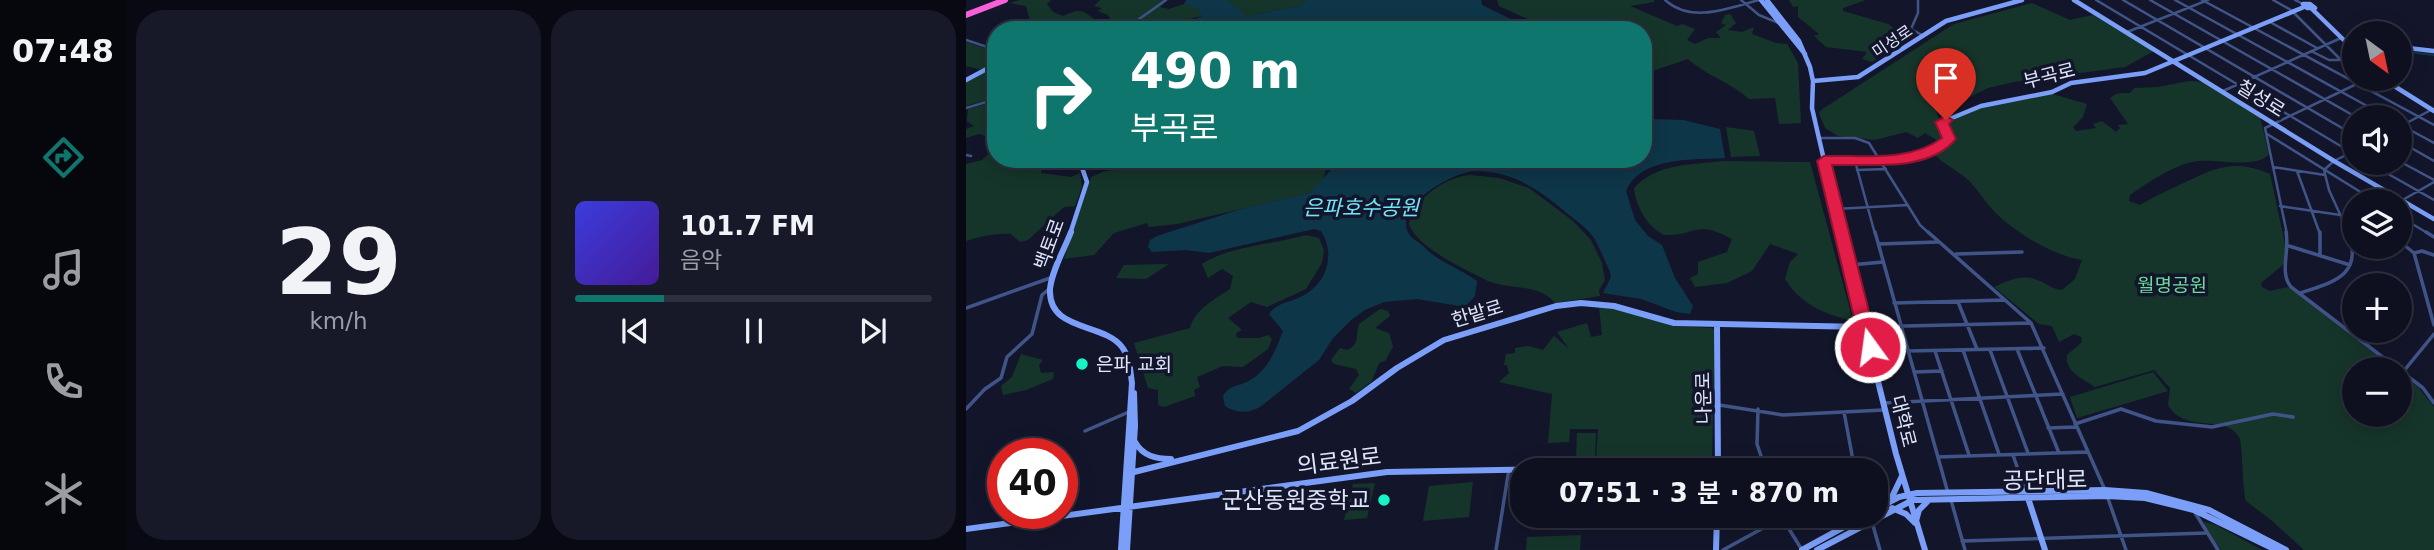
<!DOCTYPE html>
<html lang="ko">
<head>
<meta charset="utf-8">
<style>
  :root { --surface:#0e1020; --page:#171929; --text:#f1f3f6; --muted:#9b9da5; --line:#2e303e; --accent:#0f766e }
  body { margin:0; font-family:"DejaVu Sans","Noto Sans KR",sans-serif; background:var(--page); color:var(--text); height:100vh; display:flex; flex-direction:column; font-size:26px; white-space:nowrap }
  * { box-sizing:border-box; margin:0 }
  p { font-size:23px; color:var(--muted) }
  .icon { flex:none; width:38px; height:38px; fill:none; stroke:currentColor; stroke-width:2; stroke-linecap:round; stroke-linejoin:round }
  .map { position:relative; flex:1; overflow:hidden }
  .drawer { display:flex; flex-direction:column; gap:10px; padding:10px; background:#080912; width:840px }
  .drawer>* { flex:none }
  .banner { position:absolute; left:21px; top:21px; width:665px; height:147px; border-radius:28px; box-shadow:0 4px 18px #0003,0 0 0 2px var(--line); background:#0f766e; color:#fff; overflow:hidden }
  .needle { width:46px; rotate:147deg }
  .buttons { position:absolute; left:1376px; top:21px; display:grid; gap:14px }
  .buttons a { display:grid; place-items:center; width:70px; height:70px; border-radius:50%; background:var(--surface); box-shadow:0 4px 18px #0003,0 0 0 2px var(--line); font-size:35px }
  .speed { position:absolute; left:21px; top:438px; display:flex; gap:14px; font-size:35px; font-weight:700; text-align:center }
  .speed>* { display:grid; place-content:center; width:91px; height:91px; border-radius:50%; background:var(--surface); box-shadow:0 4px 18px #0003,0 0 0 2px var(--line); line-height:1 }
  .speed .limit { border:10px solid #d22; background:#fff; color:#111 }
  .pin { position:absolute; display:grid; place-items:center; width:60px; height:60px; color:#fff; margin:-72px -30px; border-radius:50% 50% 50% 0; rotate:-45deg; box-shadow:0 0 7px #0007 }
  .pin .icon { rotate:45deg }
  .me { position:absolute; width:77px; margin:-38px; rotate:346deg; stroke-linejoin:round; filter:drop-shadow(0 0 5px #0008) }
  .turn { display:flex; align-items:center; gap:24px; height:147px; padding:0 28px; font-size:32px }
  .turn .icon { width:91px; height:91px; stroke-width:2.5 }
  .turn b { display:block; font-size:49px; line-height:60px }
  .drawer .tile { flex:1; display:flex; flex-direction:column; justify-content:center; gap:10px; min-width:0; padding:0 24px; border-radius:28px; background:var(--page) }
  .drawer .dial { align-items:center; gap:0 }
  .dial b { font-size:91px; line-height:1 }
  .song { display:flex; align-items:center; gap:21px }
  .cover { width:84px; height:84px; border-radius:10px; background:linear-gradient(135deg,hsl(240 70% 55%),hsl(260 70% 35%)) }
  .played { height:7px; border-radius:4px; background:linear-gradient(90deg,var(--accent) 25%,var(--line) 25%) }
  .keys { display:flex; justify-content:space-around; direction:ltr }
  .drawer .tiles { flex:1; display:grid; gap:10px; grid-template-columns:repeat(2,1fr) }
  .trip { position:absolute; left:544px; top:458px; width:378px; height:70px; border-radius:28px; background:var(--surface); box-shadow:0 4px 18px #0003,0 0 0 2px var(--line); font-weight:600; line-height:70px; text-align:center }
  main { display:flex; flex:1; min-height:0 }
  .menu { display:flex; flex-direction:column; width:126px; justify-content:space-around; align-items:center; background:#06060d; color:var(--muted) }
  .menu .icon { width:49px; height:49px }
  .menu .active { color:var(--accent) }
  .menu b { font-size:32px; color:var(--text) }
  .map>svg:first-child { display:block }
  .green { fill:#16352a }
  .water { fill:#0e3649 }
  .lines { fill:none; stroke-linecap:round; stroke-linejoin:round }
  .stream { stroke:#0e3649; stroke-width:2 }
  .street-far1 { stroke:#405488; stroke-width:2.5 }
  .street { stroke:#405488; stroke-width:3.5 }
  .secondary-far1 { stroke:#7b9ff9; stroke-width:4.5 }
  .secondary { stroke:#7b9ff9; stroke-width:6 }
  .highway { stroke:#f760d8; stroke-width:6 }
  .route { fill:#e11d48; stroke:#92132f; stroke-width:2 }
  .poi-dot { fill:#14f4c4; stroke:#13162b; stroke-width:2.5 }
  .labels { text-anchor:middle; stroke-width:7; stroke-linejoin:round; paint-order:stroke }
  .far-street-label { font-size:16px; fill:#dfe5fd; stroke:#13162b }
  .street-label { font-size:19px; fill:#dfe5fd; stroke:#13162b }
  .park-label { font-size:19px; fill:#6cdc9d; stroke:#13162b }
  .poi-label { font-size:19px; fill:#dfe5fd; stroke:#13162b; text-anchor:start }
  .water-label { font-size:21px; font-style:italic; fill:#72e4f8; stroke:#13162b }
  .near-street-label { font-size:23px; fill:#dfe5fd; stroke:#13162b }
  .near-poi-label { font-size:23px; fill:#dfe5fd; stroke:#13162b; text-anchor:end }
</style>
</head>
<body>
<main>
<nav class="menu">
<b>07:48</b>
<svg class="icon active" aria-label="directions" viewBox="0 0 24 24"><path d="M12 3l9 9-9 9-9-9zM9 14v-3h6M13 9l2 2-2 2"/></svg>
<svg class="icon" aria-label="music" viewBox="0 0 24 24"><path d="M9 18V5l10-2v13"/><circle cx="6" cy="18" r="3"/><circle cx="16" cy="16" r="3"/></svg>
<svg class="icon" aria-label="phone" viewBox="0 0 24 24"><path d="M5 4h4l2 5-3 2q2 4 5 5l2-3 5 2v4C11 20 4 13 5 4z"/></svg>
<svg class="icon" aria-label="climate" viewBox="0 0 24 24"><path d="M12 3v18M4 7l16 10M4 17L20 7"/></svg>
</nav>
<section class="drawer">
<div class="tiles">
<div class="tile dial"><b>29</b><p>km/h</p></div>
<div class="tile">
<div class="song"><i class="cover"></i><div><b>101.7 FM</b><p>음악</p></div></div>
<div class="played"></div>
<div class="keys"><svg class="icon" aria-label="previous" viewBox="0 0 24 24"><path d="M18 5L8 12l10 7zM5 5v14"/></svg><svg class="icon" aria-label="pause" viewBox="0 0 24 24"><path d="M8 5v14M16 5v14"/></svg><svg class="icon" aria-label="next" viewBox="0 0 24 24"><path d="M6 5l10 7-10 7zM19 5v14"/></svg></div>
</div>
</div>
</section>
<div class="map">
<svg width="1468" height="550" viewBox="0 0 1468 550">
  <rect width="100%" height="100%" fill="#13162b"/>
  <!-- green -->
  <path class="green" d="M54 0H85L81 4 87 12 97 16C116 7 117 11 131 21L116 30H30L64 21 60 6 44 3Z
    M134 0H202L194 7 203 9 218 4 233 9 236 16 199 25 190 24 179 30H125L147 25 142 15 132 11 136 8 128 6Z
    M261 0H340L334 7C315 7 299 14 279 17Z
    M531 0H688V2L664 6 711 26 716 24 729 29 721 40 729 44 742 38H755L750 32 760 25 755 23 759 15 764 14 770 23 762 30 776 32 788 27 786 34 810 43 821 44 832 63 835 123 813 124 809 98 783 99C764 82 741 76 722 59L677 74V30H563L567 27 566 21 533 6Z
    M823 0H900L877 8V11L922 24 942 39 906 62 896 59 901 52 860 47 848 36 853 34 832 17V6L827 7Z
    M1066 3 1104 20 1127 15 1188 51 1159 67 1048 82 1022 88 1004 97H991L971 88H958L960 99 969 108 980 136 976 143 959 133 952 138 940 132 909 140 872 136 859 128 853 113 855 110 988 24Z
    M0 42 30 52V63L16 70 0 66Z
    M30 66V97L0 106V82Z
    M1223 81 1238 82 1294 117 1303 154C1291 169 1251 159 1233 161 1212 162 1181 183 1164 195L1163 201 1174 205C1191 195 1207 188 1224 180 1253 166 1272 160 1304 174L1320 249 1318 264 1295 283 1296 287 1304 291 1322 287 1429 369H1388V415H1433V372L1453 388 1468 407V550H1338L1304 519 1280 501C1276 488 1277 442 1273 437 1259 413 1220 435 1202 405L1204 388 1188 370 1129 387C1116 378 1099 372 1101 355L1116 342 1115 337 1108 334 1093 342 1086 326 1073 324 1028 287C1043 280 1058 273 1074 281 1083 285 1086 289 1096 290L1109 279 1116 260C1086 255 1046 231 1026 209 1017 199 1010 187 1001 179 991 170 979 165 970 156L985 138 978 123 1006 110 1083 93 1121 104 1117 117 1107 127 1110 131 1130 128 1127 124 1136 121 1150 132 1154 128 1152 125 1162 124 1144 98C1151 92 1155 93 1164 93L1168 88 1192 87Z
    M30 101V139L13 134 0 138V129L8 126 1 121 2 109Z
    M760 127 788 131 794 156 765 157Z
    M30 147V159H90L76 168 75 173 105 177 114 173 116 187 109 206 98 207 62 240 54 242 45 234C29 233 15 236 0 241V164L16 160Z
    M207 159H352L360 170 356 181 343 193 211 224 183 227 181 223 148 233 128 255 98 259 125 177 139 171 195 165Z
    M757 161 844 162 887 321C859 314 835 305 819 279L824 262 832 254 804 244 786 271 761 283 729 287 724 278 732 274V262L761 252 766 239C729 219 731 236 698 235 681 226 670 207 668 188 691 163 725 165 757 161Z
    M505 175 533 178 563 188 607 221 625 240 636 263 639 280 633 290 634 296 589 303C574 283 542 290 522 281 500 270 450 247 443 224 447 199 481 176 505 175Z
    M340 235 353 238 358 250 356 263 340 289 301 307 285 302 262 318 276 330 270 333 271 338H293L302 335 306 339 302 349 277 367 257 366 231 377 234 387 228 390 229 396 198 407 192 405V390L182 388 168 343 224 328C229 309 248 300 264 289L267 276 256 269 242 278 236 264C266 245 306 245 340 235Z
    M203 264 180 279 150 278 158 265Z
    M633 307 664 311 706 326 746 328 749 330 746 458 630 461 632 429H604L603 442 582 443 586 394 533 382 543 373 541 365H538L540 354 549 353V348L562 346 577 350 588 336 603 349 591 332 621 323 625 337 636 335Z
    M414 309 422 311 424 316 409 328 423 333 427 347 419 361 413 363 406 381 390 393 383 389 393 375 390 369 368 364 365 360 374 348 381 350C395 344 389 335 393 324Z
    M55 354 77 360 73 365 75 373 88 372 87 379 60 390 37 395 35 386 46 377Z
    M1187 372 1202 391 1111 418 1104 397Z
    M611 433H630L629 457 610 458Z
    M507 482 503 517 457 521 463 486Z
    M409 483 401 518 378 520 387 484Z
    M1238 522 1250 525 1296 550H1255L1240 530Z
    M615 535 614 550H560L561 537Z"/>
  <!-- water -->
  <path class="water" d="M220 0H261L280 16C299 14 315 7 334 7L340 0H515L516 5 559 26 553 30H179C197 21 218 26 236 16L232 9 218 4Z
    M685 119 717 120 754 129 759 158C727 160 675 156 660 191L669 220 682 236 696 245 709 278 727 306 724 314 710 312 675 299 637 293 645 277 644 272C639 261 634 249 628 238 620 226 607 219 596 209 571 188 544 171 510 171 488 171 428 205 442 232 445 239 452 241 457 246 472 262 493 268 511 281L509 296 499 307 451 299 418 302 399 310 385 320 367 338 353 360 294 407C282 414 270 413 259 406L257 396C264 385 270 387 281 382 302 371 309 352 317 331L303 314C311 302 324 303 336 296 361 284 370 254 355 231L348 229 243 253 220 250 186 252 182 247 184 240 191 236 275 209 343 193 366 169 360 159H677V120Z"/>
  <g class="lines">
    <!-- stream -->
    <path class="stream" d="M1433 51 1468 55"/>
    <!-- street-far1 -->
    <path class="street-far1" d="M699 0C726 24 762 8 793 0
      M775 0 793 15 815 24
      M952 0V13L945 29 956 35
      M1130 0 1388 154
      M1157 0 1388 135
      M1184 0 1390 117
      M1209 0 1421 117
      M1236 0 1468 125
      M1307 0 1325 10 1388 73
      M1329 0 1337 4
      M1304 22 1351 48
      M118 30 135 22H169L200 0
      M1161 32 1242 0
      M0 40 30 50
      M1345 51 1363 60H1374
      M1257 91 1375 38
      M0 108 30 99
      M1433 124 1468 143
      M1433 127 1465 110
      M1301 134 1409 201
      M852 138H889L903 143 954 225 964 234
      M1433 141 1468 161
      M0 155 5 156
      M889 161 909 234
      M1433 161 1468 180
      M1403 163 1468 200
      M1307 167 1359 175
      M891 170 920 169
      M1331 171 1354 234
      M1433 202 1468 182
      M1314 206 1388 217
      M869 209 942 205
      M1433 216 1463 234
      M1321 234 1299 128 1401 79
      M1383 234 1363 190 1358 170 1368 161 1388 151"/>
    <!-- street -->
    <path class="street" d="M909 232 982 493
      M962 232 1065 323 1139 490 1160 550
      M1320 232C1324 251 1313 272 1325 287L1457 388 1468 403
      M1354 232V255
      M1460 232 1468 237
      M1433 241 1448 253 1456 251 1468 255
      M913 244 971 242
      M1323 246 1384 265
      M1448 253 1468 325
      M990 254 1056 252
      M884 265 917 262
      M1334 293C1368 282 1398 275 1382 232
      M992 302 1011 349
      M928 303 1039 300
      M0 308 87 277
      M899 327 1065 323
      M1051 349 1093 453
      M997 350 1033 454
      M1024 350 1062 453
      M942 351 1078 348
      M969 351 1003 455
      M948 372 976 371
      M1437 372 1468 334
      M918 403 1097 394
      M753 405 817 415 917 410
      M0 409 19 389 35 378 41 357 66 334 76 295 83 289
      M792 409 791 444 800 471
      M878 412 889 471
      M1109 424 1155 409 1190 421 1246 427 1307 414 1327 417
      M1082 428 1110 427
      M119 431 165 411
      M1047 455 1060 493
      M972 457 1122 452
      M985 500 999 550
      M1228 511 1252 550
      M815 516 836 550
      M906 522 914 550
      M996 541 1240 533
      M530 550 543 469
      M757 550 819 516"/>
    <!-- secondary-far1 -->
    <path class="secondary-far1" d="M795 0 839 54
      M801 0 833 41 844 67 847 81 846 108 875 234
      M1108 0 1368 161 1468 219
      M1337 4H1344L1349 8H1341Z
      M1346 9 1388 50
      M1433 47 1468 51
      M1417 79 1468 111
      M0 80 30 64
      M847 81 892 77 980 21 1056 0
      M858 161C901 159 947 168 983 139L976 122 1015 106 1086 92 1105 83 1179 73 1338 7
      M104 234 121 182 113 159"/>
    <!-- secondary -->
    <path class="secondary" d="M105 232C98 250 86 270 84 289 82 332 137 322 156 347 164 357 164 370 166 383L155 550
      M875 232 930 454 959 550
      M751 325 752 471
      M169 442C177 456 190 459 205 459
      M160 474 332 431 386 401 431 368 478 340 590 306 615 303 648 306 708 323 899 327
      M1062 498 1079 550
      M924 501 936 476
      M926 508 940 514 949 523
      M910 509 933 497 951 493 1139 490 1180 493 1243 510 1320 550
      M950 521 953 510 962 501
      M0 529 421 472 753 466
      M161 550 169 426 168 393
      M750 550 751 516
      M836 550 898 516
      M851 550 947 500 1141 496 1179 498 1228 510 1310 550"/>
    <!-- highway -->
    <path class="highway" d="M0 15 39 0"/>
  </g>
  <!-- route -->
  <path class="route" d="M980 116 987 120 983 124 990 139C963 172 905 164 866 165L912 347 910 352H898L895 347 851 161 858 156C897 155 944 162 976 138L969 122Z"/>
  <!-- markers -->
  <g class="poi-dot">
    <circle cx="116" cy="364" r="7"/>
    <circle cx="418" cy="500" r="7"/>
  </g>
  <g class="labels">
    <!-- far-street labels -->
    <g class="far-street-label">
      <text transform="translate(926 41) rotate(-34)" y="6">미성로</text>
    </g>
    <!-- street labels -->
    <g class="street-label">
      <text transform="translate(1083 75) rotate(-14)" y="7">부곡로</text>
      <text transform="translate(1295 98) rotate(32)" y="7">칠성로</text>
      <text transform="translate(83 244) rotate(-70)" y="7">백토로</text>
      <text transform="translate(511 313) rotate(-17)" y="7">한밭로</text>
      <text transform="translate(737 398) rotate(-91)" y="7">나운로</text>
      <text transform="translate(938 421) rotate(76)" y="7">대학로</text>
    </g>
    <!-- park labels -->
    <g class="park-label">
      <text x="1206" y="292">월명공원</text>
    </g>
    <!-- poi labels -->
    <g class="poi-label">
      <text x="130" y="371">은파 교회</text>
    </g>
    <!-- water labels -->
    <g class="water-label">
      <text x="395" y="215">은파호수공원</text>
    </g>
    <!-- near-street labels -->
    <g class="near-street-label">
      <text transform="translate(373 461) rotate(-7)" y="8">의료원로</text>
      <text transform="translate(1079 480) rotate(-1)" y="8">공단대로</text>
    </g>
    <!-- near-poi labels -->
    <g class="near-poi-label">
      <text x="404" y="508">군산동원중학교</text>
    </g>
  </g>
</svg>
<div class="buttons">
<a><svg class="needle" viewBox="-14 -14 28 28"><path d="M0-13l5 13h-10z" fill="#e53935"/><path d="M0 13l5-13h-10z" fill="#9b9da5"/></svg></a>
<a><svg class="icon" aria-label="sound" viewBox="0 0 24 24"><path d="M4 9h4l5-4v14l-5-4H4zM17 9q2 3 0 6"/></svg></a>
<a><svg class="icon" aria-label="layers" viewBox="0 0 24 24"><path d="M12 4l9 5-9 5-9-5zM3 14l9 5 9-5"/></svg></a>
<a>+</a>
<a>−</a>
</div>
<div class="speed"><div class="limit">40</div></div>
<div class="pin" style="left:980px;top:120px;background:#d93025"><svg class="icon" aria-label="arrive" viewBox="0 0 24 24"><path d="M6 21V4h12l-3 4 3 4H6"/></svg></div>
<svg class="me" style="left:904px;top:347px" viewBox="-20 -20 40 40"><circle r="17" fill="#e11d48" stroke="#fff" stroke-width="3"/><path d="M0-11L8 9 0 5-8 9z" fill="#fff"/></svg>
<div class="trip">07:51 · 3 분 · 870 m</div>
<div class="banner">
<div class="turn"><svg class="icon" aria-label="right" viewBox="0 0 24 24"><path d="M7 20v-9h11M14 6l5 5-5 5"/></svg><div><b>490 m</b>부곡로</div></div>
</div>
</div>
</main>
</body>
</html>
